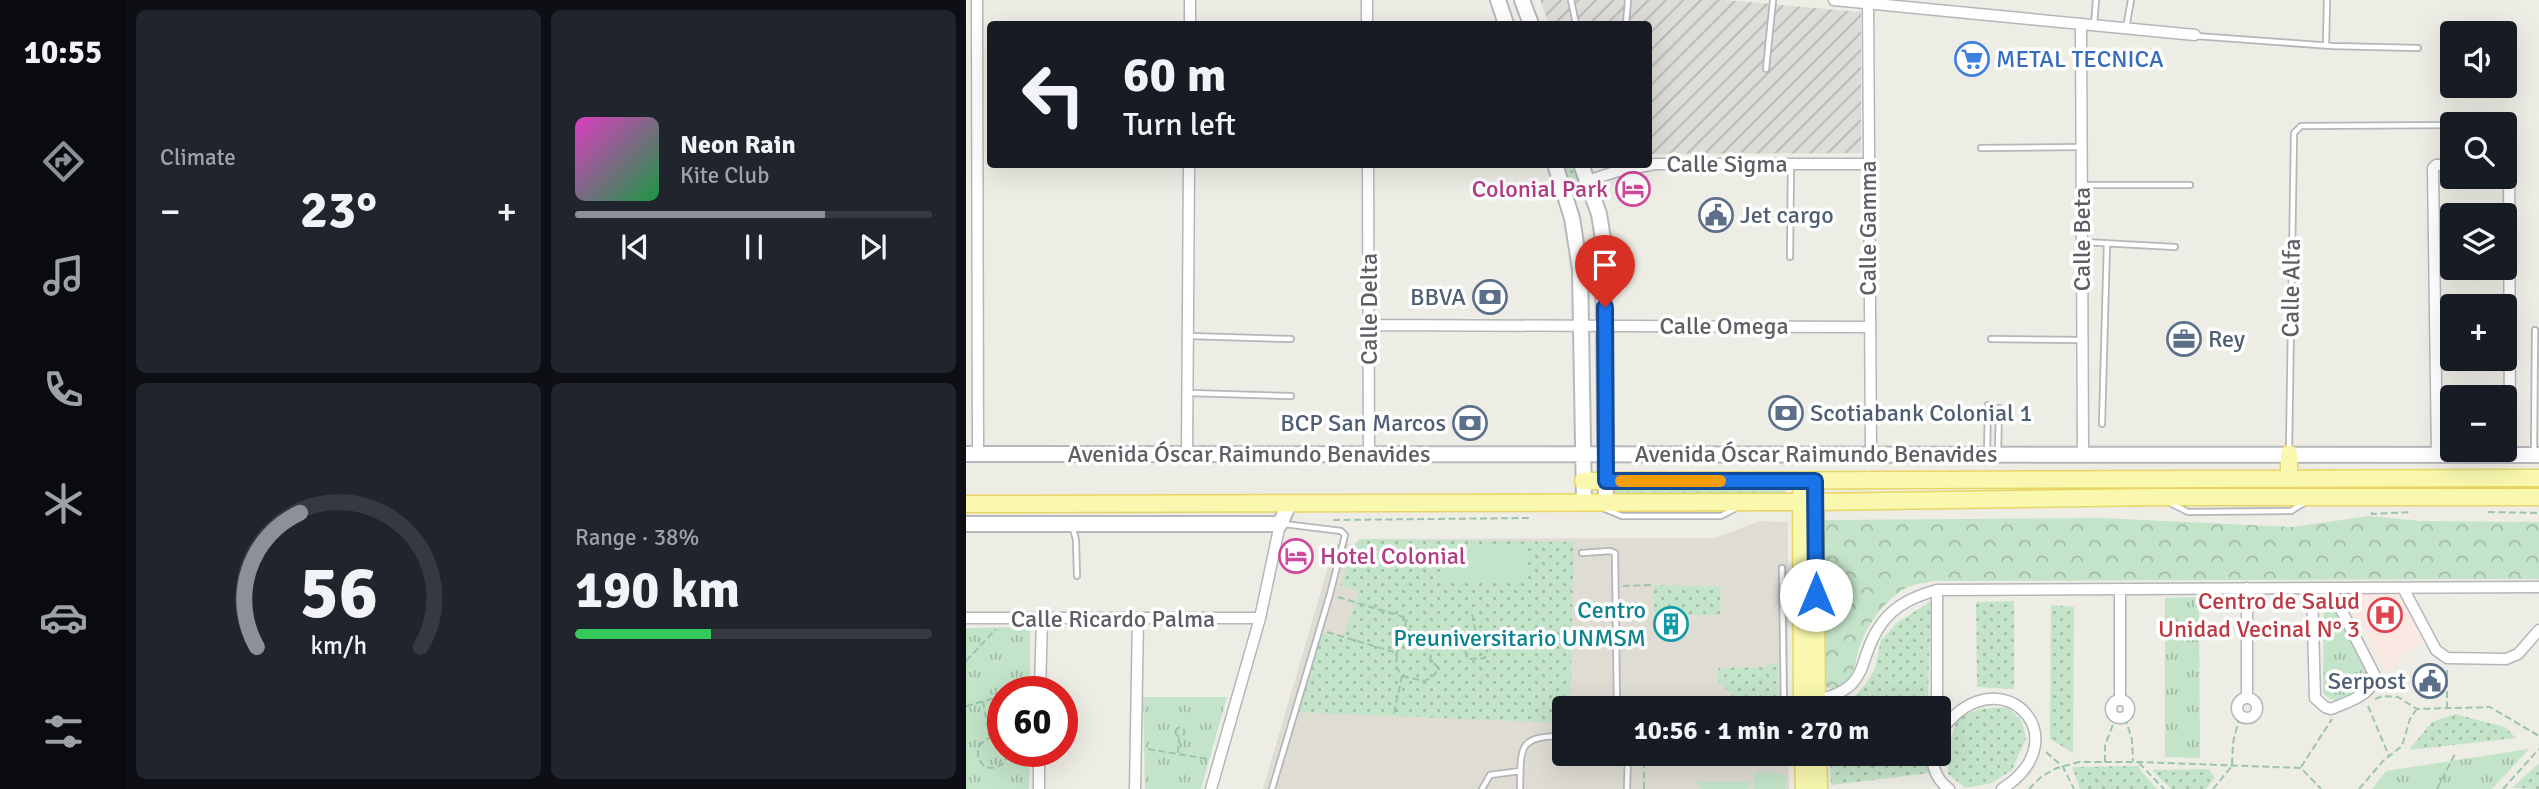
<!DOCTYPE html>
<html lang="en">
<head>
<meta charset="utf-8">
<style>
  :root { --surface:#171b24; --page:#20242c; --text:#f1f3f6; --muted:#9ea1a6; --line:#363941; --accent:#8c9099 }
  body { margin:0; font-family:Signika,sans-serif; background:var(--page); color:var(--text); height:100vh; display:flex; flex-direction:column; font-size:26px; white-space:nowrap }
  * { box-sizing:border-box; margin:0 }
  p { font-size:23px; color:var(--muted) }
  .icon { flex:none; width:38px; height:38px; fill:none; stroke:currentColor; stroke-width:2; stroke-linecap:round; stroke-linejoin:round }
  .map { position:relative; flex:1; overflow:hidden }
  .side { display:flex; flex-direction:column; gap:10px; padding:10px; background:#0d0f14; width:840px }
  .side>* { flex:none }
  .hud { position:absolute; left:21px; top:21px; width:665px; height:147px; border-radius:7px; box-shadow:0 7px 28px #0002; background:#171b24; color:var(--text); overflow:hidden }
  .fabs { position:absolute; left:1474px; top:21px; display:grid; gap:14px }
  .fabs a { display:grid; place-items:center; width:77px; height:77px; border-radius:7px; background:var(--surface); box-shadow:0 7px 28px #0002; font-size:35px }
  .speed { position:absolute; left:21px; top:676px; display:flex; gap:14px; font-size:35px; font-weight:700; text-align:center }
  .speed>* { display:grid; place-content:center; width:91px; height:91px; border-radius:50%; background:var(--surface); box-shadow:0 7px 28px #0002; line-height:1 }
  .speed .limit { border:10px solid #d22; background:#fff; color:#111 }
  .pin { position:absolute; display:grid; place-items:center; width:60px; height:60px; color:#fff; margin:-72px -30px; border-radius:50% 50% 50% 0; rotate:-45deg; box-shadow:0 0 7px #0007 }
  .pin .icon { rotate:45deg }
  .me { position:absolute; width:77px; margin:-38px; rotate:0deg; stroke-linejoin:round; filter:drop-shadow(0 0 5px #0008) }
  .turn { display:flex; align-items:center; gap:24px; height:147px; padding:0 21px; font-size:32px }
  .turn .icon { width:91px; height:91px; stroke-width:2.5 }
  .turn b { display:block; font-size:49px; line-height:60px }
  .big { font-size:52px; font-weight:700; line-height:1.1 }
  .side .card { flex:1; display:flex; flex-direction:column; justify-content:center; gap:10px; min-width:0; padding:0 24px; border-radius:10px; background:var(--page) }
  .side .dial { align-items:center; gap:0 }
  .dial svg { height:182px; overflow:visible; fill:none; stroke:var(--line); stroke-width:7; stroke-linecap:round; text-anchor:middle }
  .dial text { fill:var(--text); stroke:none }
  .song { display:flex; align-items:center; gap:21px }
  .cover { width:84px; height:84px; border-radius:10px; background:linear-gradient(135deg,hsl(310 70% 55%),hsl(140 70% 35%)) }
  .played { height:7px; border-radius:4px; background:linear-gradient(90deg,var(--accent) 70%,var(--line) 70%) }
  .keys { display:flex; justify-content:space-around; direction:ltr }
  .heat { display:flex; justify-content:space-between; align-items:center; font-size:38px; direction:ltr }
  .charge { height:10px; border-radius:5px; background:linear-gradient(90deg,#34c759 38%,var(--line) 0) }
  .side .tiles { flex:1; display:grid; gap:10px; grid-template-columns:repeat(2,1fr) }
  .trip { position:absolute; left:586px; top:696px; width:399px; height:70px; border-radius:7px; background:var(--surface); box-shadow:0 7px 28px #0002; font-weight:700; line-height:70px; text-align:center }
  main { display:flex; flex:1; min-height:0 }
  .tab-bar { display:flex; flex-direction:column; width:126px; justify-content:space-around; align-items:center; background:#090b0e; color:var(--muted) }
  .tab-bar .icon { width:49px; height:49px }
  .tab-bar .current { color:var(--accent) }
  .tab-bar b { font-size:32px; color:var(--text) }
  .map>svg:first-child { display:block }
  .industrial { fill:url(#industrial-furrows) }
  .education { fill:#dedcd3 }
  .medical { fill:#fae8e2 }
  .grass { fill:url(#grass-dots) }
  .forest { fill:url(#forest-crowns) }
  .park { fill:url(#park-tufts) }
  .garden { fill:#c3e4c8 }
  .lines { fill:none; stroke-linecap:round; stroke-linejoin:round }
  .lane-casing { stroke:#b5b6bb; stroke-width:8 }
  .street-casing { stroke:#b5b6bb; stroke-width:13 }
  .secondary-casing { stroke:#b6b8bd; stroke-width:18 }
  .primary-casing { stroke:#e8d664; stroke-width:19 }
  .path { stroke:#9cc4ad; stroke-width:2; stroke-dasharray:7 3.5; stroke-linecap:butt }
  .lane { stroke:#fff; stroke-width:4.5 }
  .street { stroke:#fff; stroke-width:10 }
  .secondary { stroke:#fff; stroke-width:14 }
  .primary { stroke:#f9f8ae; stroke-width:16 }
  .route-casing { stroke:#114b97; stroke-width:18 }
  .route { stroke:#1a73e8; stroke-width:12 }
  .slow { stroke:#f59e0b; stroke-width:12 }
  .labels { text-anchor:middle; stroke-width:7; stroke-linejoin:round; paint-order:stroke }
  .shop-label { font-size:24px; fill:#366cbe; stroke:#fff; text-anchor:start }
  .street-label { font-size:24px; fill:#5c5f64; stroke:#fff }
  .hotel-label { font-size:24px; fill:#b23c85; stroke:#fff; text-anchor:end }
  .service-label { font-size:24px; fill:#4e5e75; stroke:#fff; text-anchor:start }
  .health-label { font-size:24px; fill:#be3a42; stroke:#fff; text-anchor:end }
  .culture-label { font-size:24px; fill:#0d838f; stroke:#fff; text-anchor:end }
</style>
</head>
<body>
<main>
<nav class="tab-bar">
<b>10:55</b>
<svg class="icon current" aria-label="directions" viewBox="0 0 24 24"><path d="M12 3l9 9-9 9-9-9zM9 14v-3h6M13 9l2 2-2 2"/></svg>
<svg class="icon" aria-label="music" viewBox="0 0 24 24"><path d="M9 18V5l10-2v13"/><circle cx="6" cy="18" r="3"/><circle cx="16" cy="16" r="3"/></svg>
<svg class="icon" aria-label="phone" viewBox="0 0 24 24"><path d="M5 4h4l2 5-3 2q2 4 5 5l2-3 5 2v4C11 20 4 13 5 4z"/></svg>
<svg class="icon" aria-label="climate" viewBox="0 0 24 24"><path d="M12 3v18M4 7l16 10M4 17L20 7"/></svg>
<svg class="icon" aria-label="car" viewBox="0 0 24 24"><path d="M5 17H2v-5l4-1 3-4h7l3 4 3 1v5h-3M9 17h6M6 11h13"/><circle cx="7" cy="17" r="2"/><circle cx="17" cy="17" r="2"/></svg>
<svg class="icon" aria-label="filters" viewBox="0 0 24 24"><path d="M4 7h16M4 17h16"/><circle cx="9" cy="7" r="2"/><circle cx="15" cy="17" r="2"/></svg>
</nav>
<section class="side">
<div class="tiles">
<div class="card"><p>Climate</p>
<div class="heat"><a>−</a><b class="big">23°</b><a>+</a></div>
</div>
<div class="card">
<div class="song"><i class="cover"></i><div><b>Neon Rain</b><p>Kite Club</p></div></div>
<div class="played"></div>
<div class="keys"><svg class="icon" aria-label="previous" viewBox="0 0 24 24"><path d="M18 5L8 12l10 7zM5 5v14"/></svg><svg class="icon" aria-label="pause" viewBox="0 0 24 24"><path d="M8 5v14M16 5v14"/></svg><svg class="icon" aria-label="next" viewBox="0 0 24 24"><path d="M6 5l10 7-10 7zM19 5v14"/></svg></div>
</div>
<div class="card dial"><svg viewBox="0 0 100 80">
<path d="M14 69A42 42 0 1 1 86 69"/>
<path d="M14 69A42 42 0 0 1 33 10" stroke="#8c9099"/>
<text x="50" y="56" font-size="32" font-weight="700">56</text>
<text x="50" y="72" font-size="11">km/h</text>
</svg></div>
<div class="card"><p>Range · 38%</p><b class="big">190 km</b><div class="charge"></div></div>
</div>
</section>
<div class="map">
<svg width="1573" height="789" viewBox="0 0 1573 789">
  <defs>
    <pattern id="industrial-furrows" width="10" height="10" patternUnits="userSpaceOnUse" patternTransform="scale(1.75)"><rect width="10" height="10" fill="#dddcd7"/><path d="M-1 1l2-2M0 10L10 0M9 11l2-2" fill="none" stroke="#b6b6b2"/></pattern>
    <pattern id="grass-dots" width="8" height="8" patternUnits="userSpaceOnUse" patternTransform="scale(1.75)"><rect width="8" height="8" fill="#c3e4c8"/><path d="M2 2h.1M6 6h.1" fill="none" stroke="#a2bca6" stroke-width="1.8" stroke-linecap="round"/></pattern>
    <pattern id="forest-crowns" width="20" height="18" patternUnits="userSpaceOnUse" patternTransform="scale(1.75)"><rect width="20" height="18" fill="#c3e4c8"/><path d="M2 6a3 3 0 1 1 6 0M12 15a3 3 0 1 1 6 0" fill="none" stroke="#a2bca6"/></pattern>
    <pattern id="park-tufts" width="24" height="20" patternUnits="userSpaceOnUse" patternTransform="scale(1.75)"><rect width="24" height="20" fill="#c3e4c8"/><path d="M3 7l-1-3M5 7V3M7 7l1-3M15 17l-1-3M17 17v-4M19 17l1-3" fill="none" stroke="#a2bca6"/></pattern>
  </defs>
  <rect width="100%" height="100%" fill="#eeede5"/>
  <!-- industrial -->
  <path class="industrial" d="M574 0H759L895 12V153L683 154 682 24H583Z"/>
  <!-- education -->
  <path class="education" d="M794 521 822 522V709H598V754H822L823 789H297L360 574 369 546 374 542 388 545 394 539 749 538Z"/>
  <!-- medical -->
  <path class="medical" d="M1435 591 1461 639 1442 651 1421 673 1377 592Z"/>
  <!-- grass -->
  <path class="grass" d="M594 165H607L615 189 614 194 609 195 604 193Z
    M819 485 820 494 649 495 648 486Z
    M394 539 608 542 604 709H598V723L329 712 357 633 377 638 393 592 375 585 388 545Z
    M688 585 755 587 754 615 688 614Z
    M965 601 962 699 888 697 900 684 909 668 915 640 931 623Z
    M1048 601V689L1011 687 1010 602Z
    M1085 605 1108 607 1107 753 1084 739Z
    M801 664H812V709H765V694L752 681V668L800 667Z
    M1041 707 1056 721 1060 739 1046 770 1026 783 1000 788 982 774 983 747 991 718 1014 709Z
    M1489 714 1539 727 1550 738 1443 750 1466 722Z
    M864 754H963V773L865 785Z
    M1573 763V789L1546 788Z
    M1171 766 1191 789H1114L1106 767Z
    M1243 769 1249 778 1240 789H1205L1186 770Z"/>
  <!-- forest -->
  <path class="forest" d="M1403 516 1455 521 1573 522V579L967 581C959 583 948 584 940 588 921 598 903 622 895 642 887 666 892 678 866 690L859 686 855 520 1134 518 1327 527Z"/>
  <!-- park -->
  <path class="park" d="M1360 596 1405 674 1401 688C1388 694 1367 709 1357 692L1358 597Z
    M1233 597 1234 758 1199 757V598Z
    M64 627V691H37V751H64L63 789H0V628Z
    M177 697H261L235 789H179Z
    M1563 749 1526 789H1406L1420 771Z"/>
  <!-- garden -->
  <path class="garden" d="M481 547H561L557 583 477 581Z
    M789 772 820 774 819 789H788Z
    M732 782H784L782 789H734Z"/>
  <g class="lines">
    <!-- lane casing -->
    <g class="lane-casing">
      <path id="lane" d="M605 0 610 24
        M660 24 662 0
        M1128 25 1130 0
        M1160 28 1165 0
        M1230 36 1366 46 1452 48
        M1360 45 1361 0
        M800 69 807 0
        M1015 148 1115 147
        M1116 185H1224
        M1117 242 1209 247
        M824 257 825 163
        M223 336 325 339
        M1025 339 1115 340
        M223 393 325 396
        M1136 424 1141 243
        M1323 450 1328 133 1335 126 1486 125
        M1568 452 1569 330
        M1021 453 1022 405
        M1032 453 1033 408
        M1204 503 1222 512 1325 511 1338 503
        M639 509 656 516H755L770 508
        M106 525 110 540 111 576
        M616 553 644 551 649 553 651 709
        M816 568 818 709
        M306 789 364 594 379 535 375 531 318 524
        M516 789 524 775 554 771
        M554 789C555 747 551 736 598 736
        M661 789 662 754"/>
    </g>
    <!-- street casing -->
    <g class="street-casing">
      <path id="street" d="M11 0 12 454
        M401 0V24
        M868 0 1229 35
        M902 3 905 453
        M224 24V0
        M1115 24 1117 454
        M1543 148 1544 455
        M402 164 403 454
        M621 181 652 171 689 164H902
        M1469 316H1486
        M403 325 903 327
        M221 454 223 164
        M1471 455 1467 168 1470 165H1486
        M1281 588V698
        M1346 588 1349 698 1359 707 1365 709C1381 702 1409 695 1408 674L1364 588
        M1437 588 1470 650 1481 658 1540 659 1552 654 1573 630
        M0 618H294
        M74 691 76 619
        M1271 708a10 10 0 1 1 20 0a10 10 0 1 1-20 0Z
        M859 698 874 707 934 709
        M1154 699V589
        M1145 709a9 9 0 1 1 18 0a9 9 0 1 1-18 0Z
        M850 700C908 688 889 659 916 623 930 604 950 596 971 590L1573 587
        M971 709V590
        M973 734C1030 650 1118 736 1036 789
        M967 754C965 767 972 781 983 789
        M73 789V751
        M169 789 172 619
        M245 789 294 618 314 524"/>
    </g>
    <!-- secondary casing -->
    <g class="secondary-casing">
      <path id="secondary" d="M532 0 540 24
        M556 0 565 24
        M589 164 606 218 614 269 618 502
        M615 164 633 214 637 239 640 502
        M0 454 1573 455
        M0 524H314L323 504"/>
    </g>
    <!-- primary casing -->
    <g class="primary-casing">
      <path id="primary" d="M1323 454V478
        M617 481 1573 478
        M835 494 836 709
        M849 494 851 709
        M0 504 849 502 1191 497H1573
        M837 754 838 789
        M852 754 853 789"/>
    </g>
    <!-- path -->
    <path class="path" d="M1406 512V514L1446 512
      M1522 512 1573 513
      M367 520 564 518
      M657 586 685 585
      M372 597 441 618 438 629 496 643 510 634 523 643 519 658 502 659 496 643
      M506 614 510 633
      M361 632 431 653 438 631
      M0 661 30 629
      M1481 670V707
      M436 676 459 681 469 674 472 667 464 660 469 639
      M1409 699 1417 696 1432 697 1451 709 1524 707 1573 736
      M17 701 23 736
      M0 706 37 696
      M1402 706 1423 756
      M428 713 436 676 430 666 431 654
      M1159 717 1166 740 1167 761
      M209.5 732a4.5 4.5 0 1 1 9 0a4.5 4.5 0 1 1-9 0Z
      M37 741 26 737C0 744 14 781 38 763L42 751
      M182 749 242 759
      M1080 752 1097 767 1108 789
      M212 753 213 738
      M1139 762V745L1150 717
      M1173 763 1198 789
      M1335 767 1366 719
      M678 789V754
      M1063 789 1076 776 1091 768 1113 762H1173L1335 768 1355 789
      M1247 789 1266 766 1267 743 1274 715
      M1393 789 1417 761 1436 746 1444 719 1450 710
      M1471 789 1490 752
      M1537 789 1573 749"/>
    <!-- lane -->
    <use href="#lane" class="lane"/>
    <!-- street -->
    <use href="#street" class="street"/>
    <!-- secondary -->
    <use href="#secondary" class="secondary"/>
    <!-- primary -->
    <use href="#primary" class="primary"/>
  </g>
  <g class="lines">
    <!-- route casing -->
    <g class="route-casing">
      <path id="route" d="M639 307 640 481H849L850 595"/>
    </g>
    <!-- route -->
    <use href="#route" class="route"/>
    <!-- slow -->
    <path class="slow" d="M655 481H754"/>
  </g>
  <!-- icons -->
  <defs>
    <g id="supermarket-ring" transform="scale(1.75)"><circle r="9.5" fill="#fff" stroke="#3f7fe0" stroke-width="1.5"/><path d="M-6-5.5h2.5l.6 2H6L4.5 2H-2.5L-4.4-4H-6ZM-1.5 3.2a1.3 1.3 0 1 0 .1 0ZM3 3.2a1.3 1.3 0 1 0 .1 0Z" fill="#3f7fe0"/></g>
    <g id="hotel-ring" transform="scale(1.75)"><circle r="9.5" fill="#fff" stroke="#d1479c" stroke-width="1.5"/><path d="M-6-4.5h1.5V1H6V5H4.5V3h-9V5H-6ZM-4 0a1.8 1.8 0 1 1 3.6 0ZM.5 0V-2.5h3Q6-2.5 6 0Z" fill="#d1479c"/></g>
    <g id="civic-ring" transform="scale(1.75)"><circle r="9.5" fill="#fff" stroke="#5c6f8a" stroke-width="1.5"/><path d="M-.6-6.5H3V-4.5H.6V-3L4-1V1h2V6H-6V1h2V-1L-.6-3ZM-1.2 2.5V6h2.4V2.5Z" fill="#5c6f8a"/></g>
    <g id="bank-ring" transform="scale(1.75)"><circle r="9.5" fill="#fff" stroke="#5c6f8a" stroke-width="1.5"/><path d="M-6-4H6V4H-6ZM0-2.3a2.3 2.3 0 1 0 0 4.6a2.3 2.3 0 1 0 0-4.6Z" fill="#5c6f8a"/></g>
    <g id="office-ring" transform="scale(1.75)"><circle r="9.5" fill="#fff" stroke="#5c6f8a" stroke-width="1.5"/><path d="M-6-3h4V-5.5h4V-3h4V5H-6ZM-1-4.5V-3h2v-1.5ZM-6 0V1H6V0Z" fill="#5c6f8a"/></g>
    <g id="hospital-ring" transform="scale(1.75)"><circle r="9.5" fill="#fff" stroke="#e0444e" stroke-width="1.5"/><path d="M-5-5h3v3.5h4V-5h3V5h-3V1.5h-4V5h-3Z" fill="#e0444e"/></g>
    <g id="building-ring" transform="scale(1.75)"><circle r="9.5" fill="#fff" stroke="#0f9aa8" stroke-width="1.5"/><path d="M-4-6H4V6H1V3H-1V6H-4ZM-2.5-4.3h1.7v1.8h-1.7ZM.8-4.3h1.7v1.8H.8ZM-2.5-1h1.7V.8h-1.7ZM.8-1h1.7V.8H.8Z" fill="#0f9aa8"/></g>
  </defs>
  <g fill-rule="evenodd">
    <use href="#supermarket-ring" x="1006" y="59"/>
    <use href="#hotel-ring" x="667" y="189"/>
    <use href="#civic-ring" x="750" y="215"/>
    <use href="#bank-ring" x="524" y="297"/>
    <use href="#office-ring" x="1218" y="339"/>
    <use href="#bank-ring" x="820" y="413"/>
    <use href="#bank-ring" x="504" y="423"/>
    <use href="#hotel-ring" x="330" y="556"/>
    <use href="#hospital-ring" x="1419" y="615"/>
    <use href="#building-ring" x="705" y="624"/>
    <use href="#civic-ring" x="1464" y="681"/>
  </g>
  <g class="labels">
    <!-- shop labels -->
    <g class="shop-label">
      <text x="1030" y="67">METAL TECNICA</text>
    </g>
    <!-- street labels -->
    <g class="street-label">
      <text x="761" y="172">Calle Sigma</text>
      <text transform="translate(902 228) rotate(-90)" y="8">Calle Gamma</text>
      <text transform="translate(1116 239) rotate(-90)" y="8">Calle Beta</text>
      <text transform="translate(1325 288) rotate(-89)" y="8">Calle Alfa</text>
      <text transform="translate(403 309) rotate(-90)" y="8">Calle Delta</text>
      <text x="758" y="334">Calle Omega</text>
      <text x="283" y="462">Avenida Óscar Raimundo Benavides</text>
      <text x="850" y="462">Avenida Óscar Raimundo Benavides</text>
      <text x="147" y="627">Calle Ricardo Palma</text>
    </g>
    <!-- hotel labels -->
    <g class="hotel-label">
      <text x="642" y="197">Colonial Park</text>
      <text x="354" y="564" text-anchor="start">Hotel Colonial</text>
    </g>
    <!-- service labels -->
    <g class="service-label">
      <text x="774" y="223">Jet cargo</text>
      <text x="500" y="305" text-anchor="end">BBVA</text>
      <text x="1242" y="347">Rey</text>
      <text x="844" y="421">Scotiabank Colonial 1</text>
      <text x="480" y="431" text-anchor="end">BCP San Marcos</text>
      <text x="1440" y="689" text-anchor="end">Serpost</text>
    </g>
    <!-- health labels -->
    <g class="health-label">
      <text x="1394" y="609">Centro de Salud<tspan x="1394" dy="28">Unidad Vecinal N° 3</tspan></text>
    </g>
    <!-- culture labels -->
    <g class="culture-label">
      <text x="680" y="618">Centro<tspan x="680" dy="28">Preuniversitario UNMSM</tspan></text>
    </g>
  </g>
</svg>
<div class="fabs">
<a><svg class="icon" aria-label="sound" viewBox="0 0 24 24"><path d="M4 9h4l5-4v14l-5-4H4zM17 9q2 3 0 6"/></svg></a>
<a><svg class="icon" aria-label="search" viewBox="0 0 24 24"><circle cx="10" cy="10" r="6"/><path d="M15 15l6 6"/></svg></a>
<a><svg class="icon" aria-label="layers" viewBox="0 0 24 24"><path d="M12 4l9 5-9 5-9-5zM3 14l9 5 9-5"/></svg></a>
<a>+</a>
<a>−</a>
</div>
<div class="speed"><div class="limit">60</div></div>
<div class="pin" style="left:639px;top:307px;background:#d93025"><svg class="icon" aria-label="arrive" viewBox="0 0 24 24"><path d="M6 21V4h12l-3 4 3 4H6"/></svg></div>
<svg class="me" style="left:850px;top:595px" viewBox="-20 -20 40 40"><circle r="19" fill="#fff"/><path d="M0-13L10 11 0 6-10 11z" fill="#1a73e8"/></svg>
<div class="trip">10:56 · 1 min · 270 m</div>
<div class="hud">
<div class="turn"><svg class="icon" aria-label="left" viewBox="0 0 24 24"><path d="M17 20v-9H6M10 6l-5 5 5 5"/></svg><div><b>60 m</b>Turn left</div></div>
</div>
</div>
</main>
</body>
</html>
